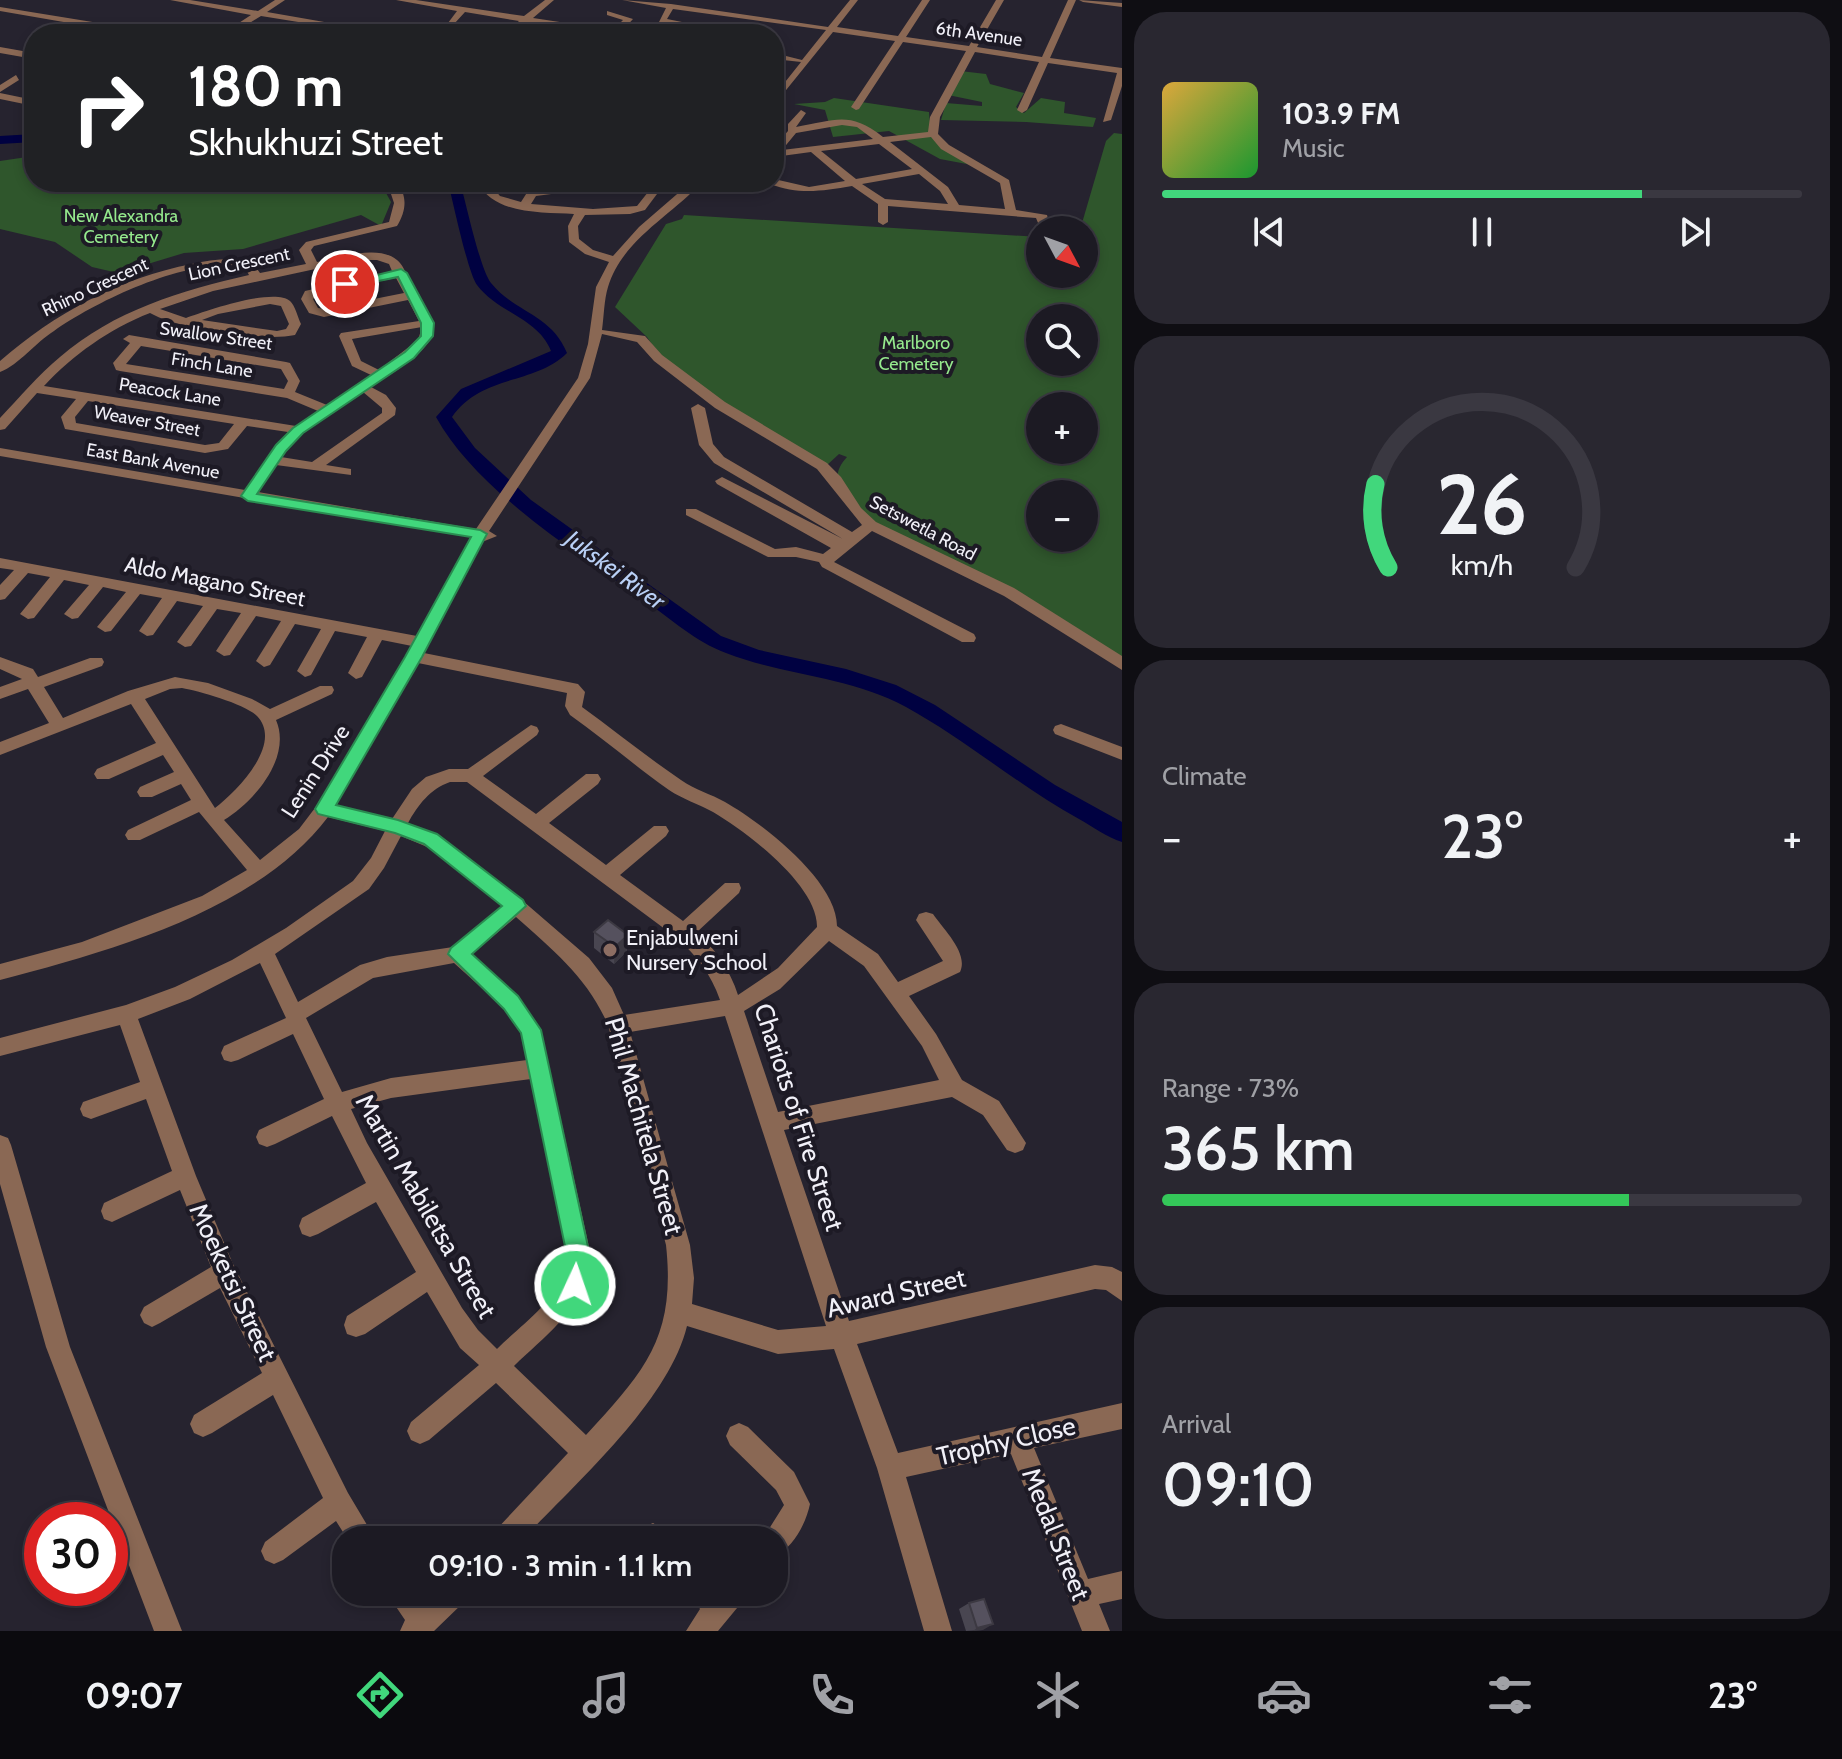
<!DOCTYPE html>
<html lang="en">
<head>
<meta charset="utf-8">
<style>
  :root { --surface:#1c1a23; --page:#292730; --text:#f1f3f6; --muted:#a0a1a6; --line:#3a3841; --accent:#41d77c }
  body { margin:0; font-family:Cabin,sans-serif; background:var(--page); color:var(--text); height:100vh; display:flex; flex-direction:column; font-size:30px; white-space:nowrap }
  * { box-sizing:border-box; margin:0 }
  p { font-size:26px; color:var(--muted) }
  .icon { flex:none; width:44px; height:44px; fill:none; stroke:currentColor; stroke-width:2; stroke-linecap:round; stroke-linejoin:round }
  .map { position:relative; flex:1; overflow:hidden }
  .panel { display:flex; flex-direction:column; gap:12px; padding:12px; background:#0f0e13; width:720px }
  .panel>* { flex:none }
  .top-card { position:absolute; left:24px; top:24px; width:760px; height:168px; border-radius:32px; box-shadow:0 4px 12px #0003,0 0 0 2px var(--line); background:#202124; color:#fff; overflow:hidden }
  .needle { width:52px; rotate:131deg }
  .fabs { position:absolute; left:1026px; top:216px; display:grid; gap:16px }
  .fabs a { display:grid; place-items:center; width:72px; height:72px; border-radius:50%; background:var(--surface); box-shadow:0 4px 12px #0003,0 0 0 2px var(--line); font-size:40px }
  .speed { position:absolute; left:24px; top:1502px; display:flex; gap:16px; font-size:40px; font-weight:700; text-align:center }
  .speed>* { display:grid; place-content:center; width:104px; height:104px; border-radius:50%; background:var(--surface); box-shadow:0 4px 12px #0003,0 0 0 2px var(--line); line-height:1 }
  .speed .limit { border:12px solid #d22; background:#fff; color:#111 }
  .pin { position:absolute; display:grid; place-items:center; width:68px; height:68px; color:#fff; margin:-34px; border:4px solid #fff; border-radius:50%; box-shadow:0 2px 8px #0007 }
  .me { position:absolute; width:88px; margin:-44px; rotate:3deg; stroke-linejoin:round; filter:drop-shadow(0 0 6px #0008) }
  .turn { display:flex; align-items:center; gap:28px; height:168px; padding:0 32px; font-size:36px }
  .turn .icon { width:104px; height:104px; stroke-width:2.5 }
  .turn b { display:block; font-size:56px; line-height:68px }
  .big { font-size:60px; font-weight:600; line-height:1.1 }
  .panel .tile { flex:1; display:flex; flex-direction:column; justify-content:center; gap:12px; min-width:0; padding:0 28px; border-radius:32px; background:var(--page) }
  .panel .dial { align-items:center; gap:0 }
  .dial svg { height:208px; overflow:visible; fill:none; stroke:var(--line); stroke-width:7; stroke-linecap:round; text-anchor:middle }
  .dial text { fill:var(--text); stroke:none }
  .song { display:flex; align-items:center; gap:24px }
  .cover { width:96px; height:96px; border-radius:12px; background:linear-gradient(135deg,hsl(40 70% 55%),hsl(130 70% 35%)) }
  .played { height:8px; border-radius:4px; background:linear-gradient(90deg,var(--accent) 75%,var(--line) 75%) }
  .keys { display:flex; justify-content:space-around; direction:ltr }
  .heat { display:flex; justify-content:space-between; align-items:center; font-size:44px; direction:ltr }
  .charge { height:12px; border-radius:6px; background:linear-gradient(90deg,#34c759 73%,var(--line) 0) }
  .trip { position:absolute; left:332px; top:1526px; width:456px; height:80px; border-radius:32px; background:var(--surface); box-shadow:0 4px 12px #0003,0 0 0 2px var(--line); font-weight:600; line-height:80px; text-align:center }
  .tabs { display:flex; height:128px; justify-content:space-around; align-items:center; background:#0b0a0e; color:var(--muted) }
  .tabs .icon { width:56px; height:56px }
  .tabs .current { color:var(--accent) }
  .tabs b { font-size:36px; color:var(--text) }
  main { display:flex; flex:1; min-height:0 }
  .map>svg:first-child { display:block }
  .green { fill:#2f562c; fill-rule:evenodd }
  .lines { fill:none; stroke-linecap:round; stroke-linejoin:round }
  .river { fill:#000141; fill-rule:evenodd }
  .minor { fill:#8a6854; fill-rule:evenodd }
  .wall { fill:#494651 }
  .shaded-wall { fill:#3c3942 }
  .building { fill:#55515e; stroke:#3c3942; stroke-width:2 }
  .route { fill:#41d77c; stroke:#2a8c51; stroke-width:2 }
  .education-dot { fill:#8d6e63; stroke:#1d1a25; stroke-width:3 }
  .labels { text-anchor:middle; stroke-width:8; stroke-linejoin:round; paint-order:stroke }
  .far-street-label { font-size:18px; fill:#f1f0f8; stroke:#1d1a25 }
  .far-park-label { font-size:18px; fill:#95e98d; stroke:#1d1a25 }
  .street-label { font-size:22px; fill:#f1f0f8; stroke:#1d1a25 }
  .poi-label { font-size:22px; fill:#f1f0f8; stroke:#1d1a25; text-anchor:start }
  .water-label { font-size:24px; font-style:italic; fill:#b9d0f6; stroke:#1d1a25 }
  .near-street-label { font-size:26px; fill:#f1f0f8; stroke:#1d1a25 }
</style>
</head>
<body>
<main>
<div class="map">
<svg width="1122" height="1631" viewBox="0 0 1122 1631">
  <rect width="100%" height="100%" fill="#26232f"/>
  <!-- green -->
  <path class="green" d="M960 71 986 74 990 84 1024 93 1016 107 1024 113 1041 98 1065 102 1064 113 1096 118 1093 127 1026 122 941 120 946 103 982 106V102L948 95Z
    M834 98 929 112C930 142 949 151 972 165L940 159 889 131 833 137 825 110 794 104 825 102Z
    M1114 133 1122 134V660L854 511C842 488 828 478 847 457L839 454 826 466 746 419 662 359 647 337 615 307 666 224 682 219 684 215 1040 237V274H1084V230H1080L1106 141ZM1040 318H1084V362H1040ZM1040 406H1084V450H1040ZM1040 494H1084V538H1040Z
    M34 156V182H380L391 202 381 226 361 215 243 249 184 253 118 273 92 267 55 242 0 229V161Z"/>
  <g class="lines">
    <!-- river -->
    <path class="river" d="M34 134V142L0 144V136Z
      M448 182H460C466 203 480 269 491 283 515 313 551 314 567 353 535 385 482 374 452 417L475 448 531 500 721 636 759 650 846 669 896 685 935 705 1055 785 1122 822V842C1107 837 1093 827 1079 819 1019 786 966 740 906 707 849 676 785 676 726 653 696 642 671 619 644 600 577 553 476 490 436 417L461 389 551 351C538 318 498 313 477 285 468 273 453 202 448 182Z"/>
    <!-- minor -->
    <path class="minor" d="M170 0H190L258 11 275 0H285L267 12 393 34H373L261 16 232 34H222L251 15Z
      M396 0H416L524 16 545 0H554L533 18 613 30 623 20 607 15V11L633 19 622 31 627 34H606L528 22 513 34H504L519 21 465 12 454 24 486 29 483 34 445 27 457 11Z
      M622 0 671 4 828 27 850 0H858L837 27 898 36 922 0H930L906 37 969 46 996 0H1004L977 47 1042 57 1068 0H1076L1050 58 1122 68V86L1111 120 1103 122 1117 73 1048 63 1027 110 1022 113 1017 110 1039 62 975 52 940 117 938 134 949 145 1009 180 1016 210 1047 215 1051 230H1041L1036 218 888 206V222L883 225 878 222V204L852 186C822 191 799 195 770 184L769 182H774V179L809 187 845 181 811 152 774 157V147L788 131V124L801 110 806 113 796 127C837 120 849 111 883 137L928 132 930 117 966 51 903 42 859 109 856 110 851 107 895 41 833 32 774 105V96L801 62 774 59V53L802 60 826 30 673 9 667 19 692 24 704 34C693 34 672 25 659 22L666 8ZM842 125 857 127 873 139 782 150 796 133ZM931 137 941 149 1000 183 1005 209 959 205 948 187 890 142ZM879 144 912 169 856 179 821 151ZM919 174 940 191 948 204 885 199 862 184Z
      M1079 0 1122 3V7L1083 2Z
      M0 7 148 31 152 34H133L0 11Z
      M256 26 299 31 303 34 253 31Z
      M0 47 34 53V59L0 53Z
      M16 75 19 80 0 92V85Z
      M0 93 34 100V106L0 99Z
      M387 182H397C408 197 406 211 397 226L314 246 311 250 317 262C338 258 378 244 397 260 408 269 407 286 420 295L418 297C422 305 433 318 434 325 437 349 388 375 371 387L386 395 396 408 395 415 326 465 351 469V475L276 465 258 492 476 529 578 378 588 344 596 287 609 262 585 254 569 242 568 226 574 214C543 212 493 215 478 182H488L500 196 521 202 528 191 570 186 575 189 574 191 536 196 531 204 593 209 637 206 656 182H666L645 210 630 214 585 215 578 226 579 239 593 250 613 256 639 227 691 182H702C671 216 622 240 608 287 604 300 604 316 602 330L645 336 662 355 725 402 827 463 841 477 861 508 876 522 1014 588 1122 656V670L1004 596 872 531 834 562 974 634 976 638 974 642H962L822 567 819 562 796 557H768L686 515V509H696L775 549 796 547 823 554 831 548 717 484 715 481 722 477 843 539 714 463 699 445 691 408 698 404 705 408 713 444 724 457 852 532 862 525 817 469 715 408 654 361 637 342 602 334 590 378 489 531 497 536 482 542 424 653 578 684 585 692 582 707C615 731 647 757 681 780 695 790 711 794 725 802 762 823 837 881 837 926L878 954 898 982 943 961 916 920 919 914 926 912 933 914C943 929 969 953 960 972L909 996 936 1034 962 1080 999 1101 1026 1143 1023 1150 1015 1153 1007 1150 983 1115 952 1097 784 1130 849 1321 1095 1265 1112 1267 1122 1272V1301L1106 1290 1095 1289 857 1344 898 1453 1122 1403V1429L1034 1448 1088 1579 1122 1571V1599L1099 1604 1110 1631H1082L1011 1454 906 1477 952 1631H924L877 1468 834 1349 778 1354 687 1326C669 1401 575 1484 522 1540H491L495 1531 568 1453 496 1383 429 1440 420 1444 411 1440 407 1431 411 1422 479 1365 460 1348 427 1292 365 1334 356 1337 347 1334 344 1325 347 1316 416 1272 376 1202 318 1234 310 1237 302 1234 299 1226 302 1218 366 1183 332 1116 275 1144 267 1147 259 1144 256 1137 259 1130 324 1099 293 1034 238 1060 231 1062 224 1060 221 1053 224 1046 286 1018 260 963 190 999 138 1019 196 1176 233 1264 348 1493 376 1540H348L336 1521 283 1560 274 1564 265 1560 261 1551 265 1542 323 1498 273 1395 212 1433 203 1437 194 1433 190 1424 194 1415 262 1373 220 1288 160 1323 152 1327 144 1323 140 1315 144 1307 211 1267 180 1190 112 1222 104 1219 101 1211 104 1203 172 1171 146 1099 91 1119 83 1116 80 1109 83 1102 140 1082 120 1025 0 1056V1038L126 1005 175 987 232 960 286 928 353 881 371 858 385 831 328 817C257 911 110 951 0 980V964L82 942 202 896 247 870 199 812 140 840H128L125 835 128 830 191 800 181 784 152 797H140L137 792 140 787 174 772 163 755 109 779H97L94 774 97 769 156 743 131 704 0 755V742L49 723 28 689 0 699V687L22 679 0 669V657L33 669 38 677 90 658H102L104 662 102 666 44 687 63 718 128 691 175 677 208 683 252 699 270 709 320 686H332L334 690 332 694 276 720C292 757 255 801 224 820L260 860 299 829 318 804 412 646 382 640 362 677 356 679 348 673 367 637 335 631 311 675 305 677 297 671 321 629 295 624 270 665 264 667 256 661 281 621 256 616 230 655 224 656 216 651 241 613 217 609 191 646 185 647 177 642 203 606 177 601 153 635 147 636 139 631 162 598 140 594 111 631 105 632 97 627 126 592 103 587 78 618 72 619 64 614 89 585 64 580 34 618 28 619 20 614 50 577 28 573 5 599 0 600V585L14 570 0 568V558L417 636 471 537 0 456V448L245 490 288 432 247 426 228 449 205 453 65 429 61 417 76 399 37 393 5 429 0 430V418C20 397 38 375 60 357 113 311 182 290 249 275L244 266C189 257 98 300 54 331 36 342 19 365 0 372V361C55 313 120 278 192 264 210 260 230 257 248 261L252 262 260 273 306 264 299 250 306 242 389 222 394 203ZM357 260H377L389 264 392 271 305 291 301 299 309 313 324 317 408 300 419 321 341 333 339 336 352 366 371 375 327 405 295 392 300 381 290 363 286 362 129 335 123 339 130 343 113 363 116 370 120 371 287 398 318 411 296 426 44 386C73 355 109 329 150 313 178 329 264 342 295 335L301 324C298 318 295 305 290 301 274 287 205 311 186 318L160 309 213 291ZM396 278 404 293 324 309 318 308 313 299 320 293ZM270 304 281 306 289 324 286 329 277 331 202 320 218 314ZM422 327 418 340 379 370 361 361 352 339ZM141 346 281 369 288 381 284 389 126 364ZM363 392 382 408V413L312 462 281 457 303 433ZM88 401 234 424 219 443 205 445 76 423 75 417ZM418 663 567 693 565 706 570 715C604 739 635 766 669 790 682 799 699 804 713 812 747 832 818 886 817 927L778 968 738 995C730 970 716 950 697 932L739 893 741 888 739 883H725L683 921 620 875 666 836 669 831 666 826H654L606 865 549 823 598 784 601 779 598 774H586L536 814 483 776 537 735 539 731 537 727 531 725 468 769H449L426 777 412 789 392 819 336 805ZM182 688C199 691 245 704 257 716 284 744 236 792 215 808L145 699 170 689ZM450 782H467L677 938C697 956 711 974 720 1000L624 1015 612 988 589 958 523 901 444 839 408 823C418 805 430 789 450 782ZM401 836 432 849 502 906 453 947 387 957 360 965 298 1002 275 954 369 889 384 868ZM516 917C553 950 588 978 608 1025L666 1245C676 1337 645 1371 586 1435L514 1366C547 1334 588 1305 591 1256L541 1030 518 996 472 954ZM829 941 864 966 922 1046 939 1080 778 1112 744 1011 780 989ZM454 963 504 1008 521 1033 527 1060 391 1078 342 1092 306 1018 373 978ZM725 1016 826 1326 778 1330 692 1304 694 1278 690 1245 630 1032ZM531 1079 567 1256C565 1296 524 1322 497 1349L478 1330 462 1308 367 1143 351 1109 391 1098Z
      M1061 724 1122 747V760L1055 734 1053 730 1055 726Z
      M0 1135 8 1138 11 1145 70 1347 182 1631H154L46 1347 0 1184Z
      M739 1423 748 1427 794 1472 810 1504C806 1523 793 1549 774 1556V1540H762L784 1505 776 1490 730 1445 726 1436 730 1427Z
      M653 1523 666 1531 670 1540H641L640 1536 644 1527Z
      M386 1592H417L425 1601 434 1592H468L464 1602 434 1631H400L405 1620Z
      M690 1592H746L742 1602 718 1631H686L700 1609Z"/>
  </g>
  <!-- wall -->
  <path class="wall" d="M594 932 627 951 614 964 594 948Z
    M969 1603 983 1630 966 1631 959 1609Z"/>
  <!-- shaded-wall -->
  <path class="shaded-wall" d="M628 935 627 951 614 964 615 947Z
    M993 1624 983 1630 973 1631 977 1628Z"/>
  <!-- building -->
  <path class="building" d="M608 920 628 935 615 947 594 932Z
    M984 1599 993 1624 977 1628 969 1603Z"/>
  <!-- route -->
  <path class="route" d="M401 269 407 273 434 323 433 336 414 358 303 433 286 451 257 494 480 530 487 534 422 657 336 805 398 820 437 834 523 900 526 906 472 954 518 996 541 1030 590 1256 583 1293 575 1297 566 1293 563 1285 567 1256 521 1033 504 1009 448 954 451 948 502 906 424 844 395 833 318 814 315 809 405 657 471 537 248 501 241 496 276 445 293 428 405 352 421 336V323L398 277 345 288 340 284Z"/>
  <!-- markers -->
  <circle class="education-dot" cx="610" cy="950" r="8"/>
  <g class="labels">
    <!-- far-street labels -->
    <g class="far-street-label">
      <text transform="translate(979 34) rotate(8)" y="6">6th Avenue</text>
      <text transform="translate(239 264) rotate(-12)" y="6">Lion Crescent</text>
      <text transform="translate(95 287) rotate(-25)" y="6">Rhino Crescent</text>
      <text transform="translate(216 336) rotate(8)" y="6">Swallow Street</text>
      <text transform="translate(212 365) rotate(9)" y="6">Finch Lane</text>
      <text transform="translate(170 392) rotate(9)" y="6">Peacock Lane</text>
      <text transform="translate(147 421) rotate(10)" y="6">Weaver Street</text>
      <text transform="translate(153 461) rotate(10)" y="6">East Bank Avenue</text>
      <text transform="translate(923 528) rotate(28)" y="6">Setswetla Road</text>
    </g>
    <!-- far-park labels -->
    <g class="far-park-label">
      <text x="121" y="222">New Alexandra<tspan x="121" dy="21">Cemetery</tspan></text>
      <text x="916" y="349">Marlboro<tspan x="916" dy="21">Cemetery</tspan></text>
    </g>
    <!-- street labels -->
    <g class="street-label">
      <text transform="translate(215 581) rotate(11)" y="8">Aldo Magano Street</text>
      <text transform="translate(315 771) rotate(-57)" y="8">Lenin Drive</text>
    </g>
    <!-- poi labels -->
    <g class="poi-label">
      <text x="626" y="945">Enjabulweni<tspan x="626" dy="25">Nursery School</tspan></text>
    </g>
    <!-- water labels -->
    <g class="water-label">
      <text transform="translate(615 570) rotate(36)" y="8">Jukskei River</text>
    </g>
    <!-- near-street labels -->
    <g class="near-street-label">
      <text transform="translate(799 1117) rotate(72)" y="9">Chariots of Fire Street</text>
      <text transform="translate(644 1126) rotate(74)" y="9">Phil Machitela Street</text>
      <text transform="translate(426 1206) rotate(60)" y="9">Martin Mabiletsa Street</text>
      <text transform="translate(233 1282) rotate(65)" y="9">Moeketsi Street</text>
      <text transform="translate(896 1293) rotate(-13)" y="9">Award Street</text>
      <text transform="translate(1006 1441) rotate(-13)" y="9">Trophy Close</text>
      <text transform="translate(1056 1534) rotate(68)" y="9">Medal Street</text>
    </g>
  </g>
</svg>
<div class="fabs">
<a><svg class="needle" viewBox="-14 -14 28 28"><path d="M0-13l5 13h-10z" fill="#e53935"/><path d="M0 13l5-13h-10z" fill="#a0a1a6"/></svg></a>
<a><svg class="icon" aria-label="search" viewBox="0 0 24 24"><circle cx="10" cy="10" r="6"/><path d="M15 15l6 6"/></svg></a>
<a>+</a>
<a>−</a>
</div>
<div class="speed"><div class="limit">30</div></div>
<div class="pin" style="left:345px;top:284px;background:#d93025"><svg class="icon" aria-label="arrive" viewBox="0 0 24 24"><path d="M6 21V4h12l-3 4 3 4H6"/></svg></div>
<svg class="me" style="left:575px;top:1285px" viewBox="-20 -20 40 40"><circle r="17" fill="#41d77c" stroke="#fff" stroke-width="3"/><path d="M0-11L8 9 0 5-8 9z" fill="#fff"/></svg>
<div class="trip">09:10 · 3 min · 1.1 km</div>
<div class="top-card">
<div class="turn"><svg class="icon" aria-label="right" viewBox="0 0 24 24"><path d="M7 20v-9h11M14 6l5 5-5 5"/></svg><div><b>180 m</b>Skhukhuzi Street</div></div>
</div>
</div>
<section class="panel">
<div class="tile">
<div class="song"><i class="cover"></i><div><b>103.9 FM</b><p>Music</p></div></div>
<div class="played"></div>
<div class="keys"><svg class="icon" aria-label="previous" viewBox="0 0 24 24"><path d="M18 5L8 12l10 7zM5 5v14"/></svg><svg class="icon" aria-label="pause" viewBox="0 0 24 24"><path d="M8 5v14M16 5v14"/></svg><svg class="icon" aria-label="next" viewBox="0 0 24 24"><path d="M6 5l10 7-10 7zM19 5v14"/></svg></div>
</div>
<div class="tile dial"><svg viewBox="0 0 100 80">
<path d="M14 69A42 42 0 1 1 86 69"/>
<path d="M14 69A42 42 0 0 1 9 37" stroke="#41d77c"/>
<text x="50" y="56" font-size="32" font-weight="700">26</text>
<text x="50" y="72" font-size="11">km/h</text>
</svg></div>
<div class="tile"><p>Climate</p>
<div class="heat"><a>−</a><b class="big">23°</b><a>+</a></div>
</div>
<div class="tile"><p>Range · 73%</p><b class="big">365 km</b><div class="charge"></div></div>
<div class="tile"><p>Arrival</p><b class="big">09:10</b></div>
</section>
</main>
<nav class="tabs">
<b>09:07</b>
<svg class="icon current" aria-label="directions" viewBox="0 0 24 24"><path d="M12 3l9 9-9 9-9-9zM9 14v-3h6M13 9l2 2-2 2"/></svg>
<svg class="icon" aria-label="music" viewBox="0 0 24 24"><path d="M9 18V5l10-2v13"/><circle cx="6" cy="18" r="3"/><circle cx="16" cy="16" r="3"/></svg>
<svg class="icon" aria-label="phone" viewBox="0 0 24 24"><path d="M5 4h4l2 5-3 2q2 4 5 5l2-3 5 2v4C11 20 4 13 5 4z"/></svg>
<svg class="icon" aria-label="climate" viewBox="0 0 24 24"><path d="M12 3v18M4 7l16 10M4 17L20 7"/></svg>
<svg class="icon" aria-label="car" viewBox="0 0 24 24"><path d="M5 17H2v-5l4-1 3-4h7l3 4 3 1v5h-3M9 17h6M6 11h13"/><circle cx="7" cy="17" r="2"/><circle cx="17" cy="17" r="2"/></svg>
<svg class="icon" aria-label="filters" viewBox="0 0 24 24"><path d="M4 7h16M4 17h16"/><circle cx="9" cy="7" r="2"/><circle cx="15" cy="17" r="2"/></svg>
<b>23°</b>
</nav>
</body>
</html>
